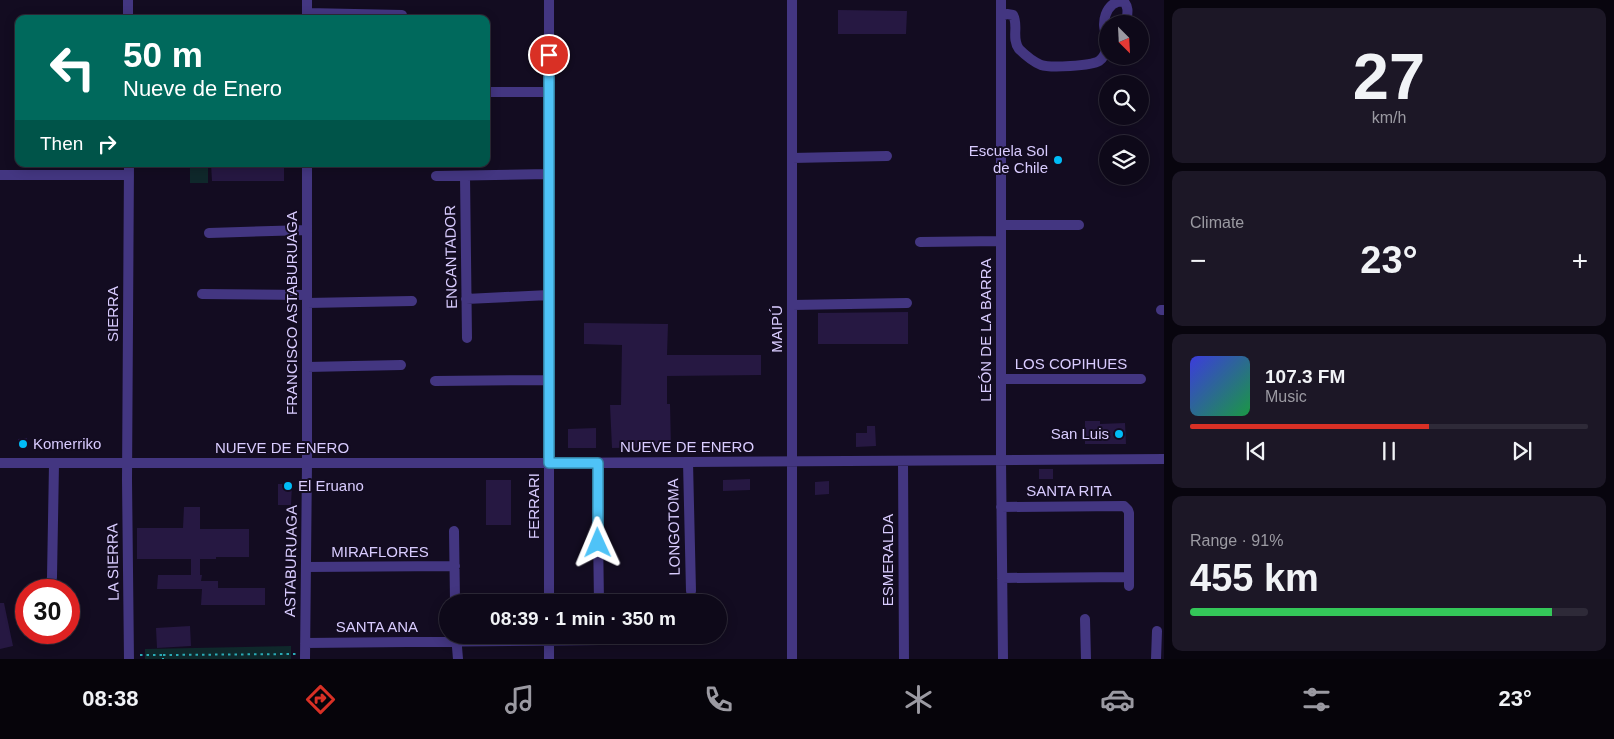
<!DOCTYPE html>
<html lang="en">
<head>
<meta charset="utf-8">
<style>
  :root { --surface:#0e0919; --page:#1c1726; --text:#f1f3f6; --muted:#9b9aa2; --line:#2e2a38; --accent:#d93025 }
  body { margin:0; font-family:Arial,sans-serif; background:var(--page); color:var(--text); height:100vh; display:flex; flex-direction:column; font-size:19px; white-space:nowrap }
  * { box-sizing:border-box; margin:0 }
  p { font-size:16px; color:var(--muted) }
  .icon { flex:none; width:28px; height:28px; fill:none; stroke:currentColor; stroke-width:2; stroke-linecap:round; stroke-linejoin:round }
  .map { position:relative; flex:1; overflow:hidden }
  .side { display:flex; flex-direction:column; gap:8px; padding:8px; background:#08050e; width:450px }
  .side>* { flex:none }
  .banner { position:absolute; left:15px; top:15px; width:475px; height:152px; border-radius:10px; box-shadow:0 2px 12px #0003,0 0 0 1px var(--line); background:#00695c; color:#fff; overflow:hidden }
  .needle { width:32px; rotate:156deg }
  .tools { position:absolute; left:1099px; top:15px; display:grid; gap:10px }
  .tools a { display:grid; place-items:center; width:50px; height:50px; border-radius:50%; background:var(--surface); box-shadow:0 2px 12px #0003,0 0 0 1px var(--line); font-size:25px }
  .speed { position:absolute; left:15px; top:579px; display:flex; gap:10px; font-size:25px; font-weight:700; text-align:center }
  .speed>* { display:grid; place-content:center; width:65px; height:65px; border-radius:50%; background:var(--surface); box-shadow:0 2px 12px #0003,0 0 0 1px var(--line); line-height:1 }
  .speed .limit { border:8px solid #d22; background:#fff; color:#111 }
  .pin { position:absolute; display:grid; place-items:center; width:42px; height:42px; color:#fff; margin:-21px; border:2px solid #fff; border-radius:50%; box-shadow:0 1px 5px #0007 }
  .me { position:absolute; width:55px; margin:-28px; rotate:359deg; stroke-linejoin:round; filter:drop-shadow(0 0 4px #0008) }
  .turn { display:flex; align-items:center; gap:18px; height:105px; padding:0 25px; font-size:22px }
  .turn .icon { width:65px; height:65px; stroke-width:2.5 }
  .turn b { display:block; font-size:35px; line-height:42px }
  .then { display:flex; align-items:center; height:48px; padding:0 25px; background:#0003; gap:10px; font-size:19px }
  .big { font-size:38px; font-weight:700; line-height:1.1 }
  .side .card { flex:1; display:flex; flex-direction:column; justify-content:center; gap:8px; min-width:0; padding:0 18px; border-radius:10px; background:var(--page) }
  .side .dial { align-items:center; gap:0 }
  .dial b { font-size:65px; line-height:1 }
  .song { display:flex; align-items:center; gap:15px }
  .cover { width:60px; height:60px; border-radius:8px; background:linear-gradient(135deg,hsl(240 70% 55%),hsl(140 70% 35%)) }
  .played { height:5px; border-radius:2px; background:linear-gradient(90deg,var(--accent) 60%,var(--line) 60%) }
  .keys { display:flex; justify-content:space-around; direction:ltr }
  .heat { display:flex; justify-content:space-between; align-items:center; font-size:28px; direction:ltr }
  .charge { height:8px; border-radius:4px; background:linear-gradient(90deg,#34c759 91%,var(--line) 0) }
  .trip { position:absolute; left:439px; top:594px; width:288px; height:50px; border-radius:25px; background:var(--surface); box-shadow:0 2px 12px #0003,0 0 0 1px var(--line); font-weight:700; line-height:50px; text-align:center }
  .menu { display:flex; height:80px; justify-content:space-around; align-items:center; background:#06040a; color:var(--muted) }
  .menu .icon { width:35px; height:35px }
  .menu .current { color:var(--accent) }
  .menu b { font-size:22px; color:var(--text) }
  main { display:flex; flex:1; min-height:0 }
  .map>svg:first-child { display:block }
  .green { fill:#0f282b }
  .building { fill:#261842 }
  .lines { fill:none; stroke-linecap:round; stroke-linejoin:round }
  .path { stroke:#2aaab5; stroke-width:2; stroke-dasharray:2.5 4; stroke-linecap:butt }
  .minor { stroke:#433681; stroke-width:10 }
  .route-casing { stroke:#337fa1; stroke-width:12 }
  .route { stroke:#4fc3f7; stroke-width:9 }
  .poi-dot { fill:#00bcf7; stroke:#130c21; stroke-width:2 }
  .labels { text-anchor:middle; stroke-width:4; stroke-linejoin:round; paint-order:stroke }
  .poi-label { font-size:15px; fill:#d9ccff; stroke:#130c21; text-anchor:end }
  .street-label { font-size:15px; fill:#d9ccff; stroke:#130c21 }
</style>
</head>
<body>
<main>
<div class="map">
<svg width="1164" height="659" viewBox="0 0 1164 659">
  <rect width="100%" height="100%" fill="#130c21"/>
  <!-- green -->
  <path class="green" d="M190 164H208V183H190Z
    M291 646V659H145V649Z"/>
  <!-- building -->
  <path class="building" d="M838 10 907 11 906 34H838Z
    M211 164H284V181H212Z
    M908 312V344H818V313Z
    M584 323 668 324 667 355H761V375L667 376V404H670L671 447 612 448 610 405H621L622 345 584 344Z
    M1085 421H1100V424L1125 423 1126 444H1085Z
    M867 426H875L876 446 856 447V433H867Z
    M596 428V448H568V429Z
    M27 438 28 448 19 449 18 439Z
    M1039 469H1053V479H1039Z
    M750 479V490L723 491V480Z
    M486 480H511V525H486Z
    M829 481V494L815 495V482Z
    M278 484H292L291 505H278Z
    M184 507H200V529H249V557H216V559H200V575H202L201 581H218V588H265V605H201L202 589H157L158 575H191V559H137V528H183Z
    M0 603H4L13 646 0 649Z
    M190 626 191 646 157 648 156 628Z"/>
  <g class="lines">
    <!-- path -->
    <path class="path" d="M140 655H163V659
      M163 655 296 654"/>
    <!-- minor -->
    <path class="minor" d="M128 0V19
      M1001 0V460L1003 659
      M307 13 402 15
      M1001 16 1007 14 1013 15C1019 26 1011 38 1019 49 1024 54 1034 62 1041 65 1050 68 1091 66 1099 61 1105 57 1106 51 1108 45
      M307 19V0
      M1108 37C1099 25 1106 1 1123 1 1130 7 1127 15 1126 24
      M486 92H549
      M792 158 887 156
      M129 164 127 480 129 659
      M0 175H129
      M436 176 549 174
      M465 176 467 338
      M1001 225H1079
      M209 233 307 230
      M920 242 1001 241
      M202 294 307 295
      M466 299 549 295
      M307 303 412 301
      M792 305 907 303
      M1161 310H1164
      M307 367 401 365
      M1001 379H1141
      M435 381 549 380
      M903 461 904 659
      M688 462 691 591
      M0 463H540L1164 459
      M597 463 599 602
      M1001 507 1124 506 1128 510 1129 513V586
      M454 531 455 602
      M306 567 455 566
      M1002 578 1129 577
      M50 590 52 577 54 464
      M549 602V0
      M1085 619 1086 659
      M42 632 43 638
      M456 635 458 659
      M549 636V659
      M305 643 600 640V635
      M305 659 307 463V164
      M792 659V0
      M1156 659 1157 631"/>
  </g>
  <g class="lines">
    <!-- route casing -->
    <g class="route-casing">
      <path id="route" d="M549 55V463H598V543"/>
    </g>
    <!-- route -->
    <use href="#route" class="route"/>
  </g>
  <!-- markers -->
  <g class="poi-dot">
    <circle cx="1058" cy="160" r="5"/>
    <circle cx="1119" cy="434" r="5"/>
    <circle cx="23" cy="444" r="5"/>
    <circle cx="288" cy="486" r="5"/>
  </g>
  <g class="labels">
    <!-- poi labels -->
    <g class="poi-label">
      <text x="1048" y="156">Escuela Sol<tspan x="1048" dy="17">de Chile</tspan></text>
      <text x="1109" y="439">San Luis</text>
      <text x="33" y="449" text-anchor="start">Komerriko</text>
      <text x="298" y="491" text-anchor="start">El Eruano</text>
    </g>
    <!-- street labels -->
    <g class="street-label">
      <text transform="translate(451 257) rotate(-91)" y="5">ENCANTADOR</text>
      <text transform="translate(292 313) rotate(-90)" y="5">FRANCISCO ASTABURUAGA</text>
      <text transform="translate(113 314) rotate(-90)" y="5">SIERRA</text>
      <text transform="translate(777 329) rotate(-90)" y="5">MAIPÚ</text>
      <text transform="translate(986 330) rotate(-90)" y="5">LEÓN DE LA BARRA</text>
      <text x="1071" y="369">LOS COPIHUES</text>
      <text x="687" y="452">NUEVE DE ENERO</text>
      <text x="282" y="453">NUEVE DE ENERO</text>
      <text x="1069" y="496">SANTA RITA</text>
      <text transform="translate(534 506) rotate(-90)" y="5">FERRARI</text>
      <text transform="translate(674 527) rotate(-91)" y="5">LONGOTOMA</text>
      <text x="380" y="557">MIRAFLORES</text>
      <text transform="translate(888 560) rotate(-90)" y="5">ESMERALDA</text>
      <text transform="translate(291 561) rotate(-89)" y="5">ASTABURUAGA</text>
      <text transform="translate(113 562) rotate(-91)" y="5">LA SIERRA</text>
      <text x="377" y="632">SANTA ANA</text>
    </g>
  </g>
</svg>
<div class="tools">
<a><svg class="needle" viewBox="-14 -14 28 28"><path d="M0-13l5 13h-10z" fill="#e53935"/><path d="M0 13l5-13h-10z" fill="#9b9aa2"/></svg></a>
<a><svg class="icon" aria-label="search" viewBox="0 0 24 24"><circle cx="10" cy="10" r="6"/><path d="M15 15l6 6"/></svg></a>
<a><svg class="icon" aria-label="layers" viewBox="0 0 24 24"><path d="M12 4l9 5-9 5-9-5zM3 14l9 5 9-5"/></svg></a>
</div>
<div class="speed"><div class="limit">30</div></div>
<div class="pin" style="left:549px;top:55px;background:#d93025"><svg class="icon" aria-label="arrive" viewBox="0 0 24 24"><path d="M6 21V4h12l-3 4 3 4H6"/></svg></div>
<svg class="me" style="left:598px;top:543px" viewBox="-20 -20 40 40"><path d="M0-17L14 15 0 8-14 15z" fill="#4fc3f7" stroke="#fff" stroke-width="4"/></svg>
<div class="trip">08:39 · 1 min · 350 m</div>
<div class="banner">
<div class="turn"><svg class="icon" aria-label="left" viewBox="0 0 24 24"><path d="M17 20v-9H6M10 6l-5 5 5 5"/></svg><div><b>50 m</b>Nueve de Enero</div></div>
<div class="then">Then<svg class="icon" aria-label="right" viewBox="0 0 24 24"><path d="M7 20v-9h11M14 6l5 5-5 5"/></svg></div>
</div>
</div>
<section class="side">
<div class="card dial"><b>27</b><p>km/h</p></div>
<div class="card"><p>Climate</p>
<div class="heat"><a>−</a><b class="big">23°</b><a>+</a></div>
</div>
<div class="card">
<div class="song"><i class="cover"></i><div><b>107.3 FM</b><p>Music</p></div></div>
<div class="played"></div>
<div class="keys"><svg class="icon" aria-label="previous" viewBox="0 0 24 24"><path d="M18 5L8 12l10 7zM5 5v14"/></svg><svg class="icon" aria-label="pause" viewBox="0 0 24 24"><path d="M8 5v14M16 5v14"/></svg><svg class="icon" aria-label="next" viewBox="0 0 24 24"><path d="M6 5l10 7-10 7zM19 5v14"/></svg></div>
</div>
<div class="card"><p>Range · 91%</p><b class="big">455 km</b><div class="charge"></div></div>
</section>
</main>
<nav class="menu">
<b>08:38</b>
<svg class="icon current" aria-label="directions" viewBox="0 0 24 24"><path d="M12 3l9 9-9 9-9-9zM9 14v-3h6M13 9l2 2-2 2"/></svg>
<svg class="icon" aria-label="music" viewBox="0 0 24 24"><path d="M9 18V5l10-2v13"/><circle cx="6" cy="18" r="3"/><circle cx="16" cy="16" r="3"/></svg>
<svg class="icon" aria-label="phone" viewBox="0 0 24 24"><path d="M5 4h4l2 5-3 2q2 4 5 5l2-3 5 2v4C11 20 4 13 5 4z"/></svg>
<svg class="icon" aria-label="climate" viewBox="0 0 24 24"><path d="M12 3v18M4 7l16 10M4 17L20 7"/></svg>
<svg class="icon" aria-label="car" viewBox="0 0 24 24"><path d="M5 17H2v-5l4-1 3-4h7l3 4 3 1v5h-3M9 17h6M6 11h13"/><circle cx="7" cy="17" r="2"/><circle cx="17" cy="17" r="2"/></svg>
<svg class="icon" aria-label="filters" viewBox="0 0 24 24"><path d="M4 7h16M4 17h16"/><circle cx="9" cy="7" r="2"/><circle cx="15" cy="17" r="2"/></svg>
<b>23°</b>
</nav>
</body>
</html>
